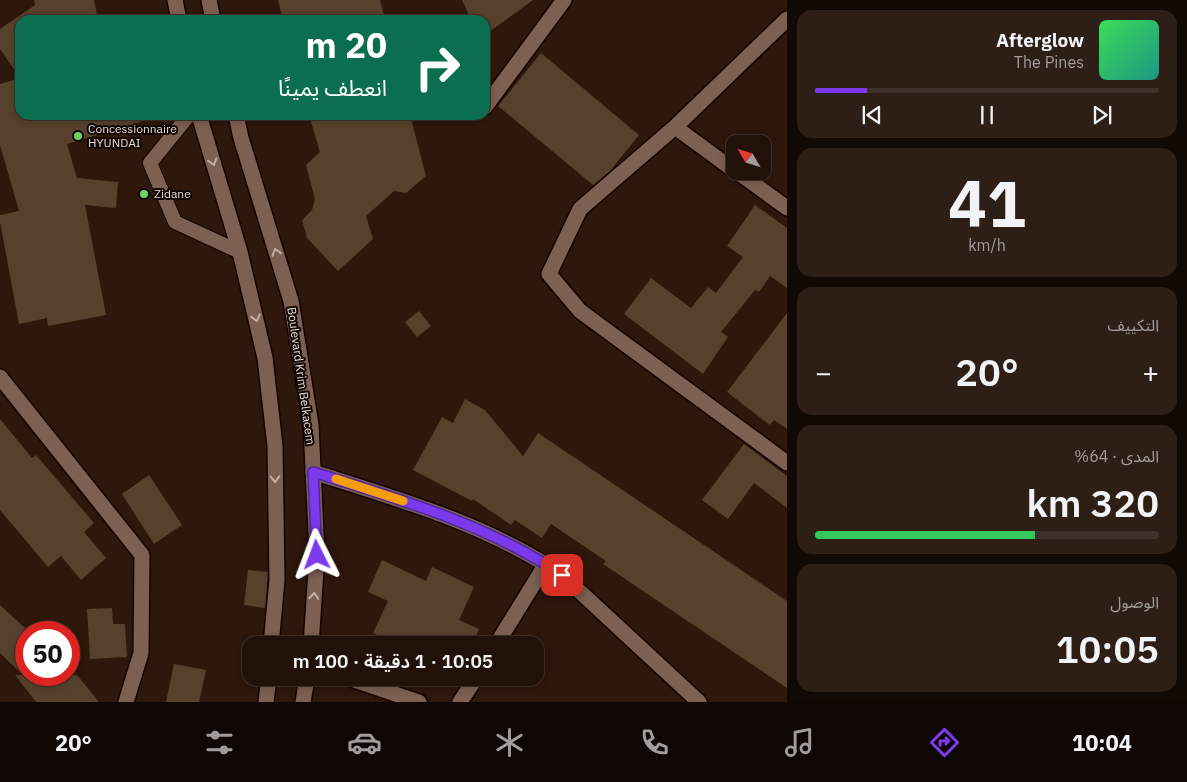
<!DOCTYPE html>
<html lang="ar">
<head>
<meta charset="utf-8">
<style>
  :root { --surface:#221108; --page:#2e1f16; --text:#f1f3f6; --muted:#a29d9c; --line:#3f3129; --accent:#7c3aed }
  body { margin:0; font-family:"IBM Plex Sans","Noto Sans Arabic",sans-serif; background:var(--page); color:var(--text); direction:rtl; height:100vh; display:flex; flex-direction:column; font-size:19px; white-space:nowrap }
  * { box-sizing:border-box; margin:0 }
  p { font-size:16px; color:var(--muted) }
  .icon { flex:none; width:28px; height:28px; fill:none; stroke:currentColor; stroke-width:2; stroke-linecap:round; stroke-linejoin:round }
  .map { position:relative; flex:1; overflow:hidden; direction:ltr }
  .drawer { display:flex; flex-direction:column; gap:10px; padding:10px; background:#130904; width:400px }
  .drawer>* { flex:none }
  .top-card { position:absolute; left:15px; top:15px; width:475px; height:105px; border-radius:15px; box-shadow:0 2px 8px #0003,0 0 0 1px var(--line); direction:rtl; background:#0b6e4f; color:#fff; overflow:hidden }
  .needle { width:32px; rotate:308deg }
  .buttons { position:absolute; left:726px; top:135px; display:grid; gap:10px }
  .buttons a { display:grid; place-items:center; width:45px; height:45px; border-radius:10px; background:var(--surface); box-shadow:0 2px 8px #0003,0 0 0 1px var(--line); font-size:25px }
  .speed { position:absolute; left:15px; top:621px; display:flex; gap:10px; font-size:25px; font-weight:700; text-align:center }
  .speed>* { display:grid; place-content:center; width:65px; height:65px; border-radius:50%; background:var(--surface); box-shadow:0 2px 8px #0003,0 0 0 1px var(--line); line-height:1 }
  .speed .limit { border:8px solid #d22; background:#fff; color:#111 }
  .pin { position:absolute; display:grid; place-items:center; width:42px; height:42px; color:#fff; margin:-21px; border-radius:10px; box-shadow:0 2px 8px #0006 }
  .me { position:absolute; width:55px; margin:-28px; rotate:357deg; stroke-linejoin:round; filter:drop-shadow(0 0 4px #0008) }
  .turn { display:flex; align-items:center; gap:18px; height:105px; padding:0 20px; font-size:22px }
  .turn .icon { width:65px; height:65px; stroke-width:2.5 }
  .turn b { display:block; font-size:35px; line-height:42px }
  .big { font-size:38px; font-weight:600; line-height:1.1 }
  .drawer .tile { flex:1; display:flex; flex-direction:column; justify-content:center; gap:8px; min-width:0; padding:0 18px; border-radius:15px; background:var(--page) }
  .drawer .dial { align-items:center; gap:0 }
  .dial b { font-size:65px; line-height:1 }
  .song { display:flex; align-items:center; gap:15px }
  .cover { width:60px; height:60px; border-radius:8px; background:linear-gradient(135deg,hsl(130 70% 55%),hsl(170 70% 35%)) }
  .played { height:5px; border-radius:2px; background:linear-gradient(90deg,var(--accent) 15%,var(--line) 15%) }
  .keys { display:flex; justify-content:space-around; direction:ltr }
  .heat { display:flex; justify-content:space-between; align-items:center; font-size:28px; direction:ltr }
  .charge { height:8px; border-radius:4px; background:linear-gradient(90deg,#34c759 64%,var(--line) 0) }
  .trip { position:absolute; left:242px; top:636px; width:302px; height:50px; border-radius:15px; background:var(--surface); box-shadow:0 2px 8px #0003,0 0 0 1px var(--line); font-weight:600; line-height:50px; text-align:center; direction:rtl }
  .tab-bar { display:flex; height:80px; justify-content:space-around; align-items:center; background:#0e0703; color:var(--muted) }
  .tab-bar .icon { width:35px; height:35px }
  .tab-bar .active { color:var(--accent) }
  .tab-bar b { font-size:22px; color:var(--text) }
  main { display:flex; flex:1; min-height:0 }
  .map>svg:first-child { display:block }
  .building { fill:#56412d }
  .lines { fill:none; stroke-linecap:round; stroke-linejoin:round }
  .lane-casing { stroke:#150300; stroke-width:16 }
  .street-casing { stroke:#150300; stroke-width:18 }
  .secondary-casing { stroke:#150300; stroke-width:18 }
  .lane { stroke:#7c6052; stroke-width:14 }
  .street { stroke:#7c6052; stroke-width:15 }
  .secondary { stroke:#7c6052; stroke-width:15 }
  .oneway { stroke:#c4afa6 }
  .route-casing { stroke:#51269a; stroke-width:12 }
  .route { stroke:#7c3aed; stroke-width:9 }
  .slow { stroke:#f59e0b; stroke-width:9 }
  .poi-dot { fill:#6ed360; stroke:#0f0603; stroke-width:2 }
  .labels { text-anchor:middle; stroke-width:4; stroke-linejoin:round; paint-order:stroke }
  .poi-label { font-size:12px; fill:#ebdad3; stroke:#0f0603; text-anchor:start }
  .street-label { font-size:12px; fill:#ebdad3; stroke:#0f0603 }
</style>
</head>
<body>
<main>
<section class="drawer">
<div class="tile">
<div class="song"><i class="cover"></i><div><b>Afterglow</b><p>The Pines</p></div></div>
<div class="played"></div>
<div class="keys"><svg class="icon" aria-label="previous" viewBox="0 0 24 24"><path d="M18 5L8 12l10 7zM5 5v14"/></svg><svg class="icon" aria-label="pause" viewBox="0 0 24 24"><path d="M8 5v14M16 5v14"/></svg><svg class="icon" aria-label="next" viewBox="0 0 24 24"><path d="M6 5l10 7-10 7zM19 5v14"/></svg></div>
</div>
<div class="tile dial"><b>41</b><p>km/h</p></div>
<div class="tile"><p>التكييف</p>
<div class="heat"><a>−</a><b class="big">20°</b><a>+</a></div>
</div>
<div class="tile"><p>المدى · 64%</p><b class="big">320 km</b><div class="charge"></div></div>
<div class="tile"><p>الوصول</p><b class="big">10:05</b></div>
</section>
<div class="map">
<svg width="787" height="702" viewBox="0 0 787 702">
  <rect width="100%" height="100%" fill="#2e170b"/>
  <!-- building -->
  <path class="building" d="M34 0H94L98 20H20V78L0 49V29L35 5Z
    M278 0H380L385 20H283Z
    M462 0H533L485 35V20H471Z
    M541 53 639 135 610 171 593 185 498 106Z
    M20 78V115H146L147 120 67 144 77 178 118 182 116 208 85 205 106 315 48 326 47 318 19 324 0 222V215L19 211 0 145V84Z
    M309 115H410L426 176 406 193 394 191 366 216 373 239 338 271 307 238 302 220 312 210 315 199 306 165 320 152Z
    M755 205 787 228V288L770 276 759 292 755 290 721 332 728 337 703 374 624 314 651 278 691 308 708 287 716 293 743 257 727 246Z
    M419 311 431 326 417 337 405 322Z
    M787 313V429L774 420 770 425 727 392Z
    M465 399 485 410 523 456 538 433 787 601V688L603 564 606 561 551 524 542 538 515 520 511 525 473 499 472 501 413 470 442 417 453 423Z
    M0 419 32 458 36 455 94 523 84 532 106 558 81 580 61 556 48 567 0 510Z
    M744 444 787 476V508L754 483 728 519 702 500Z
    M149 475 182 525 154 544 122 494Z
    M382 560 426 581 432 567 474 587 459 620 479 629 472 645H399L373 633 388 601 368 592Z
    M248 570 268 572 265 608 244 605Z
    M0 605 26 629V675H77L99 702H36L15 675H23L0 653Z
    M112 608 113 624H125L127 657 90 659 87 609Z
    M174 664 206 670 199 702H166Z"/>
  <g class="lines">
    <!-- lane casing -->
    <g class="lane-casing">
      <path id="lane" d="M189 115 150 163 175 222 240 252"/>
    </g>
    <!-- street casing -->
    <g class="street-casing">
      <path id="street" d="M787 19 675 127 580 209 549 274 580 311 787 463
        M485 107 564 0
        M675 127 735 171
        M736 171 787 208
        M0 377 142 555 141 653 126 702
        M313 472C398 499 487 524 562 575L699 702
        M496 645 546 564
        M348 678 419 702
        M460 702 476 678"/>
    </g>
    <!-- secondary casing -->
    <g class="secondary-casing">
      <path id="secondary" d="M175 0 179 20
        M209 0 213 20
        M199 115 240 252 265 358 275 446 277 580 271 645
        M236 115 241 138 291 301 311 425 317 555 311 645
        M266 702 269 678
        M303 702 307 678"/>
    </g>
    <!-- lane -->
    <use href="#lane" class="lane"/>
    <!-- street -->
    <use href="#street" class="street"/>
    <!-- secondary -->
    <use href="#secondary" class="secondary"/>
  </g>
  <!-- one-way arrows -->
  <defs><path id="oneway-chevron" d="M-2-3.5L2.5 0L-2 3.5" fill="none" stroke-width="1.6" stroke-linecap="round" stroke-linejoin="round" transform="scale(1.25)"/></defs>
  <g class="oneway">
    <use href="#oneway-chevron" transform="translate(213 162) rotate(73)"/>
    <use href="#oneway-chevron" transform="translate(276 252) rotate(-107)"/>
    <use href="#oneway-chevron" transform="translate(256 318) rotate(76)"/>
    <use href="#oneway-chevron" transform="translate(275 479) rotate(89)"/>
    <use href="#oneway-chevron" transform="translate(314 596) rotate(-86)"/>
  </g>
  <g class="lines">
    <!-- route casing -->
    <g class="route-casing">
      <path id="route" d="M317 555 313 472C398 499 487 524 562 575"/>
    </g>
    <!-- route -->
    <use href="#route" class="route"/>
    <!-- slow -->
    <path class="slow" d="M336 479 403 501"/>
  </g>
  <!-- markers -->
  <g class="poi-dot">
    <circle cx="78" cy="136" r="5"/>
    <circle cx="144" cy="194" r="5"/>
  </g>
  <g class="labels">
    <!-- poi labels -->
    <g class="poi-label">
      <text x="88" y="133">Concessionnaire<tspan x="88" dy="14">HYUNDAI</tspan></text>
      <text x="154" y="198">Zidane</text>
    </g>
    <!-- street labels -->
    <g class="street-label">
      <text transform="translate(301 376) rotate(82)" y="4">Boulevard Krim Belkacem</text>
    </g>
  </g>
</svg>
<div class="buttons">
<a><svg class="needle" viewBox="-14 -14 28 28"><path d="M0-13l5 13h-10z" fill="#e53935"/><path d="M0 13l5-13h-10z" fill="#a29d9c"/></svg></a>
</div>
<div class="speed"><div class="limit">50</div></div>
<div class="pin" style="left:562px;top:575px;background:#d93025"><svg class="icon" aria-label="arrive" viewBox="0 0 24 24"><path d="M6 21V4h12l-3 4 3 4H6"/></svg></div>
<svg class="me" style="left:317px;top:555px" viewBox="-20 -20 40 40"><path d="M0-17L14 15 0 8-14 15z" fill="#7c3aed" stroke="#fff" stroke-width="4"/></svg>
<div class="trip">10:05 · 1 دقيقة · 100 m</div>
<div class="top-card">
<div class="turn"><svg class="icon" aria-label="right" viewBox="0 0 24 24"><path d="M7 20v-9h11M14 6l5 5-5 5"/></svg><div><b>20 m</b>انعطف يمينًا</div></div>
</div>
</div>
</main>
<nav class="tab-bar">
<b>10:04</b>
<svg class="icon active" aria-label="directions" viewBox="0 0 24 24"><path d="M12 3l9 9-9 9-9-9zM9 14v-3h6M13 9l2 2-2 2"/></svg>
<svg class="icon" aria-label="music" viewBox="0 0 24 24"><path d="M9 18V5l10-2v13"/><circle cx="6" cy="18" r="3"/><circle cx="16" cy="16" r="3"/></svg>
<svg class="icon" aria-label="phone" viewBox="0 0 24 24"><path d="M5 4h4l2 5-3 2q2 4 5 5l2-3 5 2v4C11 20 4 13 5 4z"/></svg>
<svg class="icon" aria-label="climate" viewBox="0 0 24 24"><path d="M12 3v18M4 7l16 10M4 17L20 7"/></svg>
<svg class="icon" aria-label="car" viewBox="0 0 24 24"><path d="M5 17H2v-5l4-1 3-4h7l3 4 3 1v5h-3M9 17h6M6 11h13"/><circle cx="7" cy="17" r="2"/><circle cx="17" cy="17" r="2"/></svg>
<svg class="icon" aria-label="filters" viewBox="0 0 24 24"><path d="M4 7h16M4 17h16"/><circle cx="9" cy="7" r="2"/><circle cx="15" cy="17" r="2"/></svg>
<b>20°</b>
</nav>
</body>
</html>
